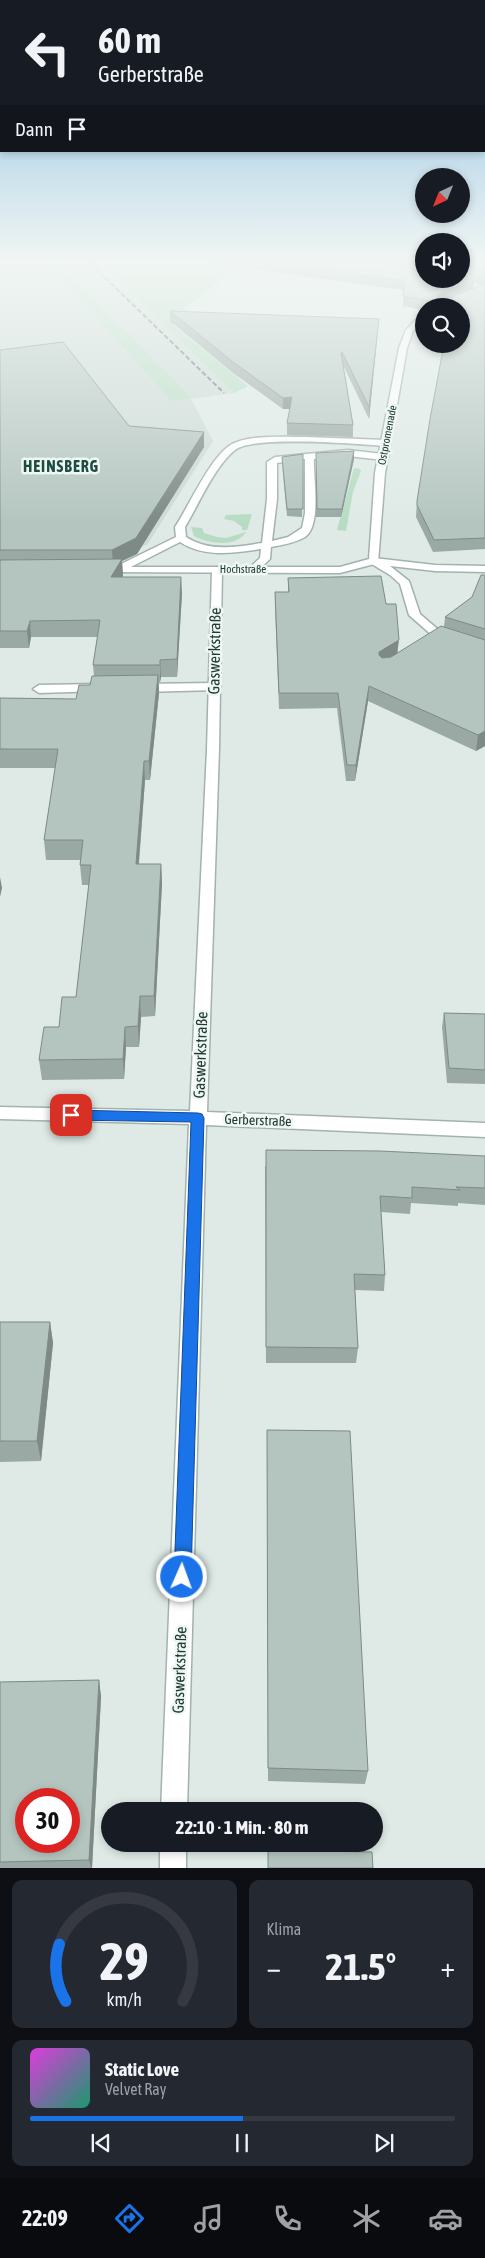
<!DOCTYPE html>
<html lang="de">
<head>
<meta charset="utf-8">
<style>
  :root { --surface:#171b24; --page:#242831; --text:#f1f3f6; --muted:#9ea1a6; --line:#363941; --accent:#1a73e8 }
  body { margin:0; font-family:"Asap Condensed",sans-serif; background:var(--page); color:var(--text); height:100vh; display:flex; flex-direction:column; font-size:19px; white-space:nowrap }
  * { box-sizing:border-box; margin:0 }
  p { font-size:16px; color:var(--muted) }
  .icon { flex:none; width:28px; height:28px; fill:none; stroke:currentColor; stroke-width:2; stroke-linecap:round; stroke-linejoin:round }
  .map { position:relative; height:1868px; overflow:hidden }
  .details { display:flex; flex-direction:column; gap:12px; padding:12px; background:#0d0f14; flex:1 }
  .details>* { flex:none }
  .guide { position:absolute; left:0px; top:0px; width:485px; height:152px; box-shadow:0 2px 8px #0003; background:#171b24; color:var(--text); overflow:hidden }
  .needle { width:32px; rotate:223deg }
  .fabs { position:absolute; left:415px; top:168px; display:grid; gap:10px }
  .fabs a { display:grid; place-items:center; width:55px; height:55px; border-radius:50%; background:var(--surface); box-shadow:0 2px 8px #0003; font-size:25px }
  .speed { position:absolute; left:15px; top:1788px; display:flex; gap:10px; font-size:25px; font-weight:700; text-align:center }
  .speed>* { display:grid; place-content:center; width:65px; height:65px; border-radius:50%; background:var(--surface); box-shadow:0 2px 8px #0003; line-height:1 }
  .speed .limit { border:8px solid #d22; background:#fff; color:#111 }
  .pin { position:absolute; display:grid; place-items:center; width:42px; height:42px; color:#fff; margin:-21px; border-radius:10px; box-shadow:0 2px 8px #0006 }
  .me { position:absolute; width:55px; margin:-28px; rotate:2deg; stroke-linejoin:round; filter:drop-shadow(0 0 4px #0008) }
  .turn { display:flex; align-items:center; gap:18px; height:105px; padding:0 15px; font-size:22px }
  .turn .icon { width:65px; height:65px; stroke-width:2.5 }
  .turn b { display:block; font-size:35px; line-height:42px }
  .then { display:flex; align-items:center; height:48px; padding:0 15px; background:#0003; gap:10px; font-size:19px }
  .big { font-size:38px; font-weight:700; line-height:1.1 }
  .details .widget { flex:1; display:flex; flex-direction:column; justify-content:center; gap:8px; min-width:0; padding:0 18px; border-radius:10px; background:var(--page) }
  .details .dial { align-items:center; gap:0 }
  .dial svg { height:130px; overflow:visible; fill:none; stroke:var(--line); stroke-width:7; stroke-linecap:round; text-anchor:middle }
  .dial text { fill:var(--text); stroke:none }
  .song { display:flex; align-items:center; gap:15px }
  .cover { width:60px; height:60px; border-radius:8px; background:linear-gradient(135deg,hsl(300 70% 55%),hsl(160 70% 35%)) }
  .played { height:5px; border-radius:2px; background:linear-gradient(90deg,var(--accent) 50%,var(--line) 50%) }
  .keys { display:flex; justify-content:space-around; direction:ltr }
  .heat { display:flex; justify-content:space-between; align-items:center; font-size:28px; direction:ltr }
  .details .tiles { flex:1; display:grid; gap:12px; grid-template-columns:1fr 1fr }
  .widget:last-child { grid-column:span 2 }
  .trip { position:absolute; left:101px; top:1802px; width:282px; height:50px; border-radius:25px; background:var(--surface); box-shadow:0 2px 8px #0003; font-weight:700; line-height:50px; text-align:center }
  .tabs { display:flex; height:80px; justify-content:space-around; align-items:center; background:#090b0e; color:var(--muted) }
  .tabs .icon { width:35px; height:35px }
  .tabs .current { color:var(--accent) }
  .tabs b { font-size:22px; color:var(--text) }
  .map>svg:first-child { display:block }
  .built { fill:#cddad5 }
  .green { fill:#b7dcc3 }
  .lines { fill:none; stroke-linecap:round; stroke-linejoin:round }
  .service-casing { stroke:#a2b2ad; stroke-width:3 }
  .minor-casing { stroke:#a2b2ad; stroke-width:3 }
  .tertiary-casing { stroke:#a2b2ad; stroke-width:3 }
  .service { fill:#fff; fill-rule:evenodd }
  .minor { fill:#fff; fill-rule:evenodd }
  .tertiary { fill:#fff; fill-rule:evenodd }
  .rail { stroke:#5a7670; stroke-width:2; stroke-dasharray:5 2.5; stroke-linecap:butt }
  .wall { fill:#9ba9a4; fill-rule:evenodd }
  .shaded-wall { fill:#7e8a86 }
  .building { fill:#b4c5bf; stroke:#7e8a86; fill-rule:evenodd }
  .route { fill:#1a73e8; stroke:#114b97 }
  .labels { text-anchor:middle; stroke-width:5; stroke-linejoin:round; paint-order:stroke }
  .far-street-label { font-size:11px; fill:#203a34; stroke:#eff7f3 }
  .street-label { font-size:14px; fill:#203a34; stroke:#eff7f3 }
  .far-district-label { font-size:16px; font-weight:bold; letter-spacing:1px; fill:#1c4c42; stroke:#eff7f3 }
  .near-street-label { font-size:16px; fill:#203a34; stroke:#eff7f3 }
</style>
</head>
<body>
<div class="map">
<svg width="485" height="1868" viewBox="0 0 485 1868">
  <rect width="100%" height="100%" fill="#dfeae6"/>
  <!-- built -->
  <path class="built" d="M0 262H98L234 393 191 399 213 441 147 545 104 558 0 557Z"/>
  <!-- green -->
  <path class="green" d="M47 262H57L191 398 171 401Z
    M98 262H183L237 269 184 308 194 314 183 323 173 325 248 386 234 393Z
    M354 468 360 469 361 471 353 492 346 531 337 530Z
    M252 514 247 530H242V527L234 521 224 519 226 515Z
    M191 527 202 528 204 533 217 537 226 538 246 532C236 548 209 544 194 536Z"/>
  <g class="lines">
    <!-- service casing -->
    <g class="service-casing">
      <path id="service" d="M306 437 386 440 390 443 386 446C358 444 254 435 235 450 214 467 199 504 185 527L186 537C209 552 236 547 262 543L267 499V462L275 457 348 450 383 454 388 457 383 460 348 456 314 459C313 478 322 525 305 537 295 543 282 545 271 547L270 559 257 571H249L248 569 260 558 261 549C233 553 205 558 180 542L121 572H113V568L176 537 175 527C189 506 209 460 229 446 246 434 286 437 306 437ZM305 459V513L302 528 288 537 272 541 277 499V463Z
        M214 683 218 684 220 687 218 690 140 692 134 688 140 684Z
        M97 684 103 688 101 691 39 693 33 689 39 685Z"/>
    </g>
    <!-- minor casing -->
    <g class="minor-casing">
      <path id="minor" d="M374 558 435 565 485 566V572L435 571 390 566 409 581 420 614 442 633 485 647V654L434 637 409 615 400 584 390 575 370 563 369 561Z
        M217 567 222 570 219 749 207 1112 485 1123V1137L206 1125 187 1811H161L189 1124 0 1119V1107L190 1111 207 749 212 570Z
        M160 1844H186V1868H160Z"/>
    </g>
    <!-- tertiary casing -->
    <g class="tertiary-casing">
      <path id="tertiary" d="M421 314H424V320L413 331 407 348 385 473 378 563 340 573 100 572V568L104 567H340L369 559 375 473 399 348 406 330Z"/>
    </g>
    <!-- service -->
    <use href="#service" class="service"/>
    <!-- minor -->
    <use href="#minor" class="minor"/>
    <!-- tertiary -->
    <use href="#tertiary" class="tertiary"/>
    <!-- rail -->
    <path class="rail" d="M89 262 224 393"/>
  </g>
  <!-- wall -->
  <path class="wall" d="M201 262H424V279H461V262H485V549L433 552 416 517 417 501 461 306H424V310L403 306 404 290ZM474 283 482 285 473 289Z
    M170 311 378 329 369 419 343 365 353 425V437L287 435V423L290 409H283L233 373 170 321Z
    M0 350 129 426 204 447 137 554 122 561 123 576 122 577 182 593 177 677H161L160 682H159V693L150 780H145L139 864H161L162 883 155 1016 141 1017 139 1047H126L124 1079 42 1080 39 1060 76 997 89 885H82L80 865V860H46L44 840 55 768H0V698L76 699 90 685 94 676 93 665 98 637H31L29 648H0Z
    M354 451V459L341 517H316V461Z
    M303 454 302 517 287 516 282 464V457Z
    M485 575V746L476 751 368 701 355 781H346L337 708 279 709 275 607V592H288V578L386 604 398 653 444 627 445 617 472 597Z
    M444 1013 485 1014V1084L447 1083 442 1027Z
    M485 1156V1205L458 1203V1206L411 1203 410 1214 381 1212 385 1275 384 1291 355 1290 358 1348 356 1363H266L265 1166Z
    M0 1322H50L53 1343 41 1461 0 1462Z
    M267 1430 368 1771 365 1784 268 1781Z
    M99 1680 101 1697 92 1868H0V1682Z"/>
  <!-- shaded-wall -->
  <path class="shaded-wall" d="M474 281 473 290 439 303 437 295Z
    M379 319 369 419V407Z
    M292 397V409H283V398Z
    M204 432V447L137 554 122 561 123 576 112 594 111 577 113 566 112 550Z
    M354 451V459L341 517 342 509Z
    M181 577 182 593 177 677V659Z
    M30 621 31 637 29 648 27 631Z
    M399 640 397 655 378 667 379 652Z
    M160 660 161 677 160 682Z
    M158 675 159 693 150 780 149 761Z
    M369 686 368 701 355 781 356 765Z
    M485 731V746L476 751 478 735Z
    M144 761 145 780 137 884 136 864Z
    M161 864 162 883 155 1016 154 996Z
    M0 877 2 888 0 897Z
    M140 996 141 1017 139 1047 138 1026Z
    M125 1027 126 1047 124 1079 123 1059Z
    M50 1322 53 1343 41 1461 37 1441Z
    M99 1680 101 1697 92 1868H91L89 1860Z"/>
  <!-- building -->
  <path class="building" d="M265 262H370L424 270V279H461V278L474 281 437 295 438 299 449 298 485 284V538L434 540 417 505V501L430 419 444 344H461V306H452V305L403 296 405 281Z
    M461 262H485V277L461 271Z
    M170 311 379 319 369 407 342 352 341 353 353 425 287 423 292 397 283 398 233 362Z
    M63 342 129 426 204 432 136 538 112 550H0V350Z
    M354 451 342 509H317L316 453Z
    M303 454V509H287L282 457Z
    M122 559 111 577H181L177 659 160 660V665H93L100 620 30 621 27 631H0V560Z
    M481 575H485V629L445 617 472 597Z
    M381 576 386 604H396L399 640 379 652V655L382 658 391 657 441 626 485 640V731L478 735 369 686 356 765H347L338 693H279L275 592H289L288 578Z
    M158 675 149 761H144L136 864H161L154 996H140L138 1026 125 1027 123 1059 39 1060 44 1027H59L62 997H76L91 865H80L83 840H44L58 749H0V698L76 699 79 685H90L92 676Z
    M444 1013 485 1014V1070L449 1068Z
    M266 1150 380 1151 485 1156V1188L456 1187 460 1190 412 1187V1198L380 1196 385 1275 354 1274 358 1348 266 1347Z
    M0 1322H50L37 1441H0Z
    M267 1430 350 1431 368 1771 268 1768Z
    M99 1680 89 1860 0 1862V1682ZM26 1799H69V1841H26Z
    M268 1850 372 1852 373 1868H268Z"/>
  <!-- sky -->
  <linearGradient id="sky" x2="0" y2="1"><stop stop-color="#81b9de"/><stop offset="0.5" stop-color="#f1f6f4"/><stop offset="1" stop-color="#f1f6f4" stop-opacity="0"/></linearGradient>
  <rect width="485" height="523" fill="url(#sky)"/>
  <!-- route -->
  <path class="route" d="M71 1110 198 1113 202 1114 204 1118 191 1577 188 1583 182 1586 176 1583 174 1577 191 1122 71 1120 66 1118 64 1115 66 1112Z"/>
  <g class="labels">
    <!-- far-street labels -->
    <g class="far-street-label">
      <text transform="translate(387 435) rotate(-79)" y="4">Ostpromenade</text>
      <text x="243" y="573">Hochstraße</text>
    </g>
    <!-- street labels -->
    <g class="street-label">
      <text transform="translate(258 1120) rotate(2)" y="5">Gerberstraße</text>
    </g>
    <!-- far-district labels -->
    <g class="far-district-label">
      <text x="61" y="472">HEINSBERG</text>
    </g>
    <!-- near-street labels -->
    <g class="near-street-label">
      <text transform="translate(214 651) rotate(-89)" y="6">Gaswerkstraße</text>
      <text transform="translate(200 1055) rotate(-88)" y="6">Gaswerkstraße</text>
      <text transform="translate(179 1670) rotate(-88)" y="6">Gaswerkstraße</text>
    </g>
  </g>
</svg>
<div class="fabs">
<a><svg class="needle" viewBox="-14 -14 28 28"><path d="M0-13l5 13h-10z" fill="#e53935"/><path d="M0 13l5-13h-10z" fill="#9ea1a6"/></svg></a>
<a><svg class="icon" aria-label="sound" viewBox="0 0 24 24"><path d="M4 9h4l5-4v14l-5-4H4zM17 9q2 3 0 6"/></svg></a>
<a><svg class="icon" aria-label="search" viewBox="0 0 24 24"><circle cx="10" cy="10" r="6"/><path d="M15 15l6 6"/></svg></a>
</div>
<div class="speed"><div class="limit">30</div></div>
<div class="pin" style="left:71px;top:1115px;background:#d93025"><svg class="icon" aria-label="arrive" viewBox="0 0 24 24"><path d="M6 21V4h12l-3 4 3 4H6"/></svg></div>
<svg class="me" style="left:182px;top:1577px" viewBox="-20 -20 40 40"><circle r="17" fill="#1a73e8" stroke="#fff" stroke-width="3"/><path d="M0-11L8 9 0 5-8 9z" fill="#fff"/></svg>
<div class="trip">22:10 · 1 Min. · 80 m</div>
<div class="guide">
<div class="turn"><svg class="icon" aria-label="left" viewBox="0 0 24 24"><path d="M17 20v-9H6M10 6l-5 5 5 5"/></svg><div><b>60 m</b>Gerberstraße</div></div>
<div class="then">Dann<svg class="icon" aria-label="arrive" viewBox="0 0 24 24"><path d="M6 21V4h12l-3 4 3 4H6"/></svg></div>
</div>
</div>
<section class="details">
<div class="tiles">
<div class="widget dial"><svg viewBox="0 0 100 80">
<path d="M14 69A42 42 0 1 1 86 69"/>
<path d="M14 69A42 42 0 0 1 10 34" stroke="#1a73e8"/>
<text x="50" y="56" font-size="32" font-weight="700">29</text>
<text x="50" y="72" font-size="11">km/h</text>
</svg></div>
<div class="widget"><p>Klima</p>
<div class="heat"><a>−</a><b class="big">21.5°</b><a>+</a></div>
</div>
<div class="widget">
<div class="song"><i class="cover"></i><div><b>Static Love</b><p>Velvet Ray</p></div></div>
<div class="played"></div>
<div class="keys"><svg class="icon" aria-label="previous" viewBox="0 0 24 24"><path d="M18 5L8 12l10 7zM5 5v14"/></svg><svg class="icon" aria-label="pause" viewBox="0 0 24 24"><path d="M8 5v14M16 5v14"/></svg><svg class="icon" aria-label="next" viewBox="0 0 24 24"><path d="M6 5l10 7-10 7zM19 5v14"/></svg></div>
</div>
</div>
</section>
<nav class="tabs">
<b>22:09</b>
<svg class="icon current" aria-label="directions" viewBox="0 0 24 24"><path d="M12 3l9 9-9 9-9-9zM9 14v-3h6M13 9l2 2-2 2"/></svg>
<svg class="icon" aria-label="music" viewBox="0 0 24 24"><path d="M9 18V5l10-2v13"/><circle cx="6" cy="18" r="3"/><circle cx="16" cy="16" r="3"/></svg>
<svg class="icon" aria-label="phone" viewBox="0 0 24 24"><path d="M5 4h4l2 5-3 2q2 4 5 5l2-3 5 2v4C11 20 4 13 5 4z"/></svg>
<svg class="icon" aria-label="climate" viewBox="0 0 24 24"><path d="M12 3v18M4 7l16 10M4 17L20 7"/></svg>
<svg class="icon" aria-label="car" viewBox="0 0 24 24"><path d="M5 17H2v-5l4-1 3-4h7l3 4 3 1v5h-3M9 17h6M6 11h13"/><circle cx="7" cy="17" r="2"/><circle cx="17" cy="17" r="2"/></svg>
</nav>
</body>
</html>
